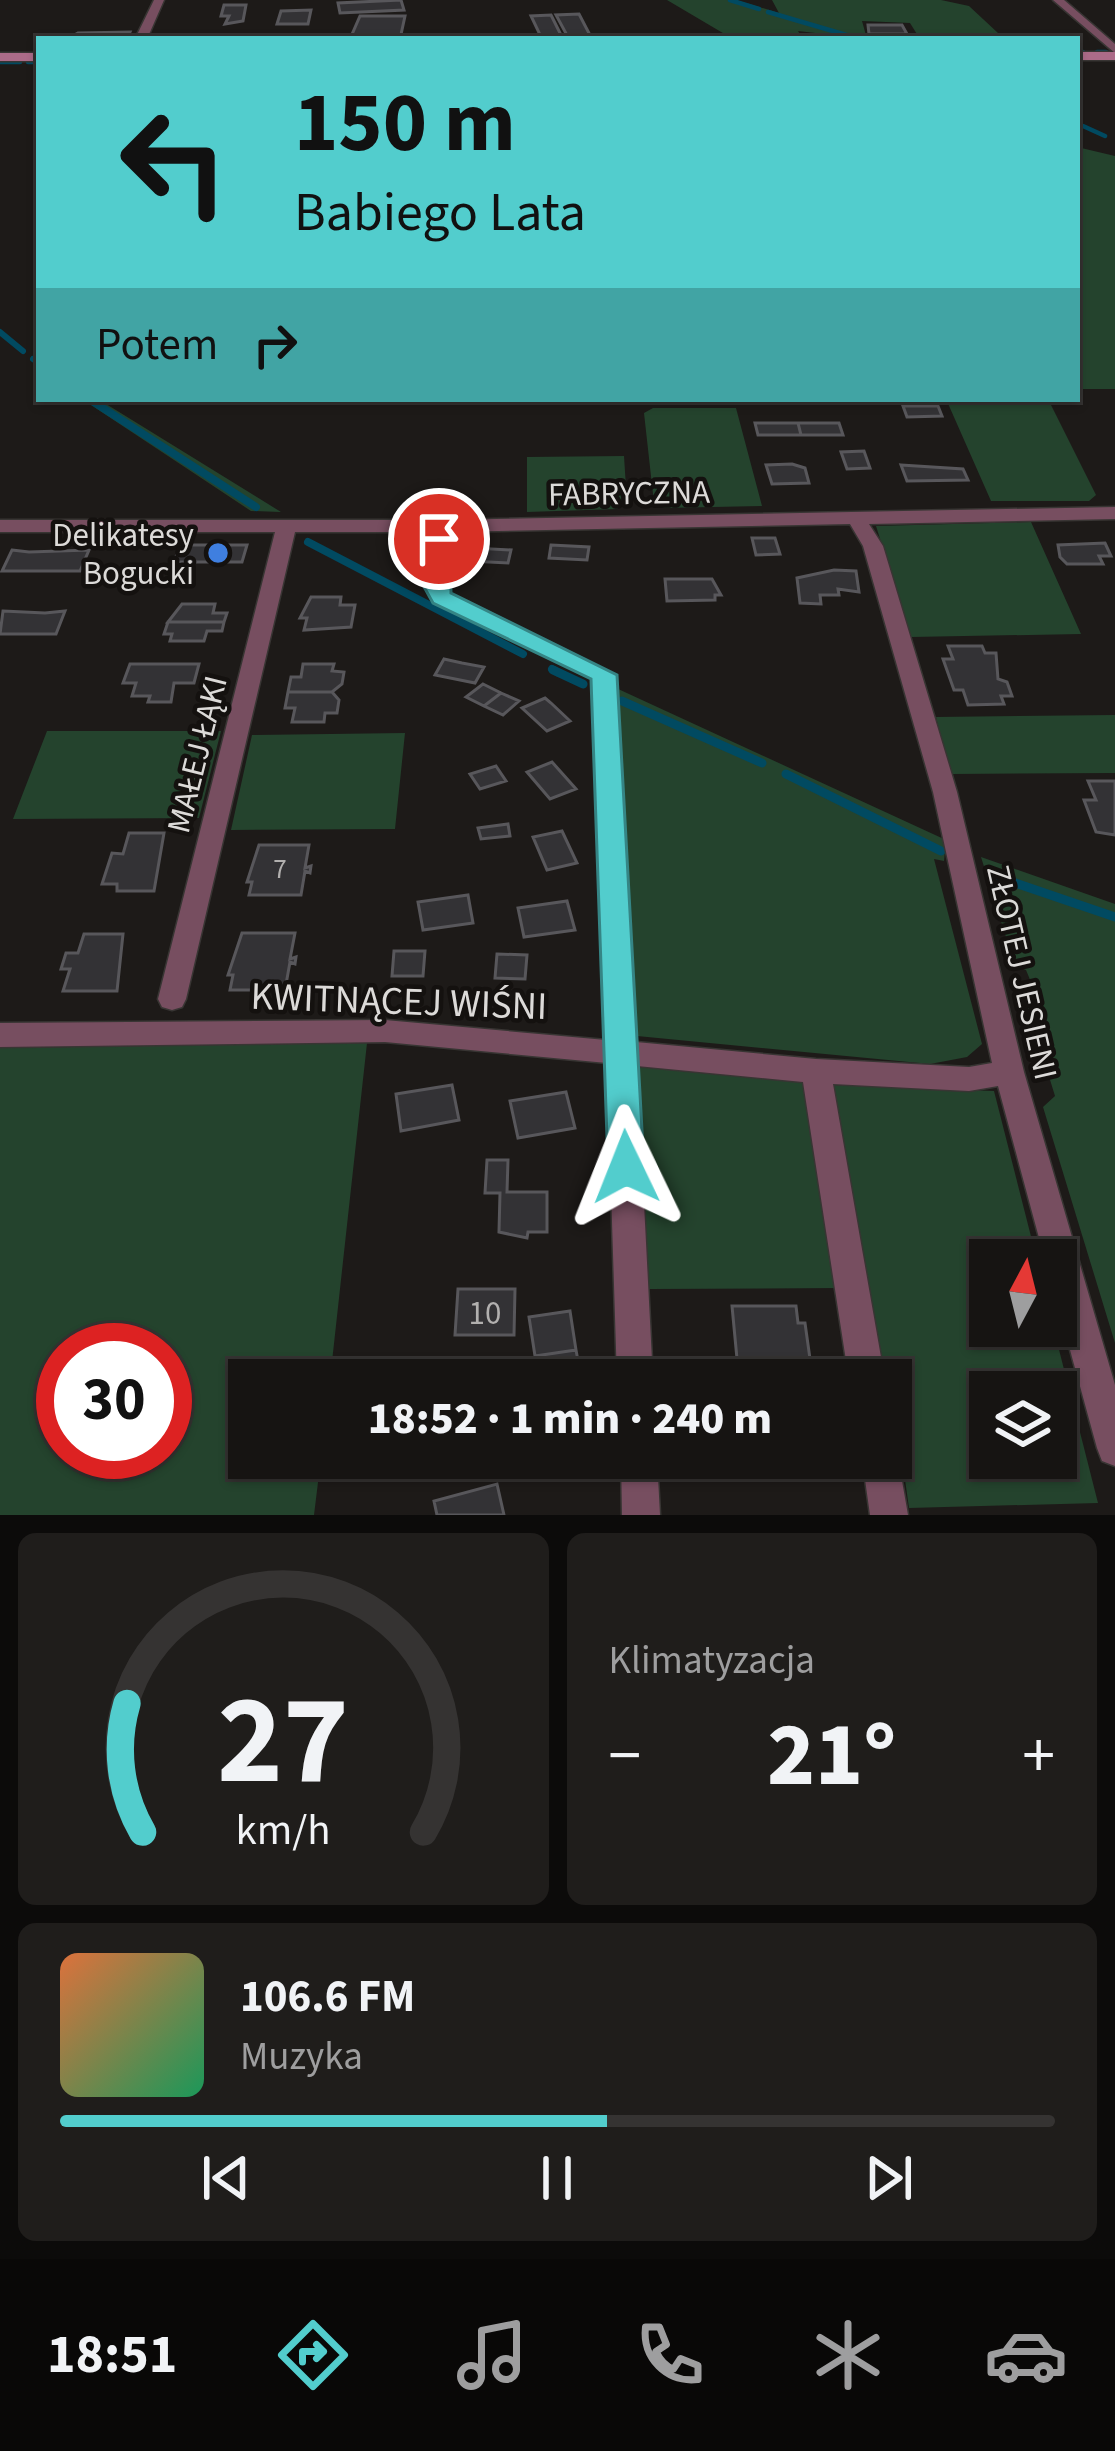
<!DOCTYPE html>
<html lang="pl">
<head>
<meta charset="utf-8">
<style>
  :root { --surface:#161412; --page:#1f1d1b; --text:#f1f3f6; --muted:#9e9e9f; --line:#353332; --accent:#52cdcd }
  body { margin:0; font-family:"Source Sans 3",sans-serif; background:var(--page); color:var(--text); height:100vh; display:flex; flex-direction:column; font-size:45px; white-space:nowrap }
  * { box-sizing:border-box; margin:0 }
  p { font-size:39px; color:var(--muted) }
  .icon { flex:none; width:66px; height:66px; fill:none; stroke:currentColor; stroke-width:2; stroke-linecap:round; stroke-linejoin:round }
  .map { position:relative; height:1515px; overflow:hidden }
  .details { display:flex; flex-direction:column; gap:18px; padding:18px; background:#0c0b0a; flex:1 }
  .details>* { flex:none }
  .hud { position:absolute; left:36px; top:36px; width:1044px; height:366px; border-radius:0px; box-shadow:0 3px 9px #0004,0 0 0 3px var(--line); background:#52cdcd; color:#111; overflow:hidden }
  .needle { width:78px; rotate:7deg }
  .tools { position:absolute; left:969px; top:1239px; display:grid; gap:24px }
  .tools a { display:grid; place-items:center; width:108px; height:108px; border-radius:0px; background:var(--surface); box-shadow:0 3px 9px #0004,0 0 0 3px var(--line); font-size:60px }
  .speed { position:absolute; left:36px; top:1323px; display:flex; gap:24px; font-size:60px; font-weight:700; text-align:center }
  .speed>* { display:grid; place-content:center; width:156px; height:156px; border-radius:50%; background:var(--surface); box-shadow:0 3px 9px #0004,0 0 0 3px var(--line); line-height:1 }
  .speed .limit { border:18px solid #d22; background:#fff; color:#111 }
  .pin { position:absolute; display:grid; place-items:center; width:102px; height:102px; color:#fff; margin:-51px; border:6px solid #fff; border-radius:50%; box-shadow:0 3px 12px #0007 }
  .me { position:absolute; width:132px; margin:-66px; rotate:358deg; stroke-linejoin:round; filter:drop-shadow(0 0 9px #0008) }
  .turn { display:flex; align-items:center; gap:42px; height:252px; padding:0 60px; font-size:54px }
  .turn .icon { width:156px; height:156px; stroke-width:2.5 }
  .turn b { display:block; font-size:84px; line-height:102px }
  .then { display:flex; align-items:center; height:114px; padding:0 60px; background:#0003; gap:24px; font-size:45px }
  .big { font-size:90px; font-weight:800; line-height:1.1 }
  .details .tile { flex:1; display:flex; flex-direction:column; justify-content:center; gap:18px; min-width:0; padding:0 42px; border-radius:18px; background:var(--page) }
  .details .dial { align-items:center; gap:0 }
  .dial svg { height:312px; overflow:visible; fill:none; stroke:var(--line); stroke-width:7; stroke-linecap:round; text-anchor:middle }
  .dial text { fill:var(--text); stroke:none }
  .song { display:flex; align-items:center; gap:36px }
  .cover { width:144px; height:144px; border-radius:18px; background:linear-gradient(135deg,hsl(20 70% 55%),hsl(150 70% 35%)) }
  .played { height:12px; border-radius:6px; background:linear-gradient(90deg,var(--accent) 55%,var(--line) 55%) }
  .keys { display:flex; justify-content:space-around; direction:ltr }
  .heat { display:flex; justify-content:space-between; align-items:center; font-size:66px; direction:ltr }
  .details .tiles { flex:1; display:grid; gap:18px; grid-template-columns:1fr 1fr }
  .tile:last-child { grid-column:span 2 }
  .trip { position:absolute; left:228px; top:1359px; width:684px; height:120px; border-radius:0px; background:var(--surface); box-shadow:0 3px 9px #0004,0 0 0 3px var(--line); font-weight:800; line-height:120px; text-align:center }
  .tabs { display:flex; height:192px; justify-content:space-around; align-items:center; background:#090807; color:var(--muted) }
  .tabs .icon { width:84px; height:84px }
  .tabs .current { color:var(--accent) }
  .tabs b { font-size:54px; color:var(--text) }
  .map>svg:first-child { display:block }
  .green { fill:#24432d; fill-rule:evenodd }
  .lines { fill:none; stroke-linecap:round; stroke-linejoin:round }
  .stream-far3 { stroke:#014a61; stroke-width:4.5 }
  .stream-far2 { stroke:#014a61; stroke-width:6 }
  .stream-far1 { stroke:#014a61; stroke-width:8 }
  .stream { stroke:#014a61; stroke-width:9 }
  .building { fill:#333235; stroke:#58575b; stroke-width:3 }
  .minor-casing { stroke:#383533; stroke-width:3 }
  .secondary-casing { stroke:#383533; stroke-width:3 }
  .minor { fill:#774e60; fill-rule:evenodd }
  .secondary { fill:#ab6b88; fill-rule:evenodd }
  .route { fill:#52cdcd; stroke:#358585; stroke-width:3 }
  .shop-dot { fill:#3f7fe0; stroke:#14110f; stroke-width:4.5 }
  .labels { text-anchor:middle; stroke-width:9; stroke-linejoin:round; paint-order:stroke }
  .number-label { font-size:27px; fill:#b2b0af }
  .street-label { font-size:33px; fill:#dcdad8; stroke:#14110f }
  .poi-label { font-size:33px; fill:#dcdad8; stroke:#14110f; text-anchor:end }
  .near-number-label { font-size:33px; fill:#b2b0af }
  .near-street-label { font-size:39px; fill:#dcdad8; stroke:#14110f }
</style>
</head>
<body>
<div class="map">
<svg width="1115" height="1515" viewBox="0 0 1115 1515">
  <rect width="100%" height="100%" fill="#1d1a18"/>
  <!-- green -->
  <path class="green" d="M667 0H736L779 13 772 0H941L969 6 998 33 1056 39H920L910 23 862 21 867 39 798 31 803 39H733Z
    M1077 147 1115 156V389H1077Z
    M82 399H98L281 512 251 511Z
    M946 399H1048L1096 495 1089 501H991Z
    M653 408H736L762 506 664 508 654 503 644 413Z
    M624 456 627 503 617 509 527 512V457Z
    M1031 522 1081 634 911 637 876 526Z
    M616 688 946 840 944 861 934 859 982 1044 967 1057 930 1064 637 1036Z
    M1115 715V773L950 774 936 717Z
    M47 731H221L199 818 13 819Z
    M405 733 395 829 231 830 252 735Z
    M981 857 1115 904V1343L1043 1107 1055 1096 1023 992 1033 987 1026 970 1015 966Z
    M367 1043 330 1380H249V1458H321L314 1515H0V1048ZM63 1350H165V1452H63Z
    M638 1067 807 1083 841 1288 649 1289Z
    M831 1085 994 1091 1037 1260H990V1326H1053L1098 1503 909 1508 891 1380H886ZM990 1392H1056V1458H990Z"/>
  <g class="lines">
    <!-- stream-far3 -->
    <path class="stream-far3" d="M730 0 759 9
      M768 12 860 39
      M1077 52H1083
      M1097 52H1106
      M0 62H20
      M28 62H39
      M1083 126 1105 136"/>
    <!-- stream-far2 -->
    <path class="stream-far2" d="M0 332 23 351
      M33 359 39 363"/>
    <!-- stream-far1 -->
    <path class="stream-far1" d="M89 399 256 507
      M308 542 523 654
      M552 669 559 673"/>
    <!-- stream -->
    <path class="stream" d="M553 670 583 684
      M622 701 762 763
      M786 774 941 851
      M992 875 1115 917"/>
  </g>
  <!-- building -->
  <path class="building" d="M401 0 404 10 340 13 338 3Z
    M224 5H246L243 21 225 24 229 16H221Z
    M311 10 308 24H277L281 11Z
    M579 14 592 39H569L556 15Z
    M551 15 563 39H542L531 16Z
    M360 16H405L400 39H350Z
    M868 25H902L907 34H869Z
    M130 32 127 39H67L78 33Z
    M903 406H938L942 416 907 417Z
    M755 423H798L801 435H758Z
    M798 423H839L843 435H801Z
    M864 451 870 468 847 469 841 452Z
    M792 464 805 468 809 483 772 484 766 465Z
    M901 465 963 469 968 480 907 481Z
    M752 538H775L780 554 756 555Z
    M1105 543 1111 556H1099L1103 564H1067L1060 557 1058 545Z
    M180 545H247L242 562H174Z
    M551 545 589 547 587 560 549 558Z
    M473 548 511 550 508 563 470 561Z
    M12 550 29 552 89 550 80 571H2Z
    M834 570 856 571 859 592 838 589 839 595H820L821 604 800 603 797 578Z
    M665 579H712L721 595H715V600L667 601Z
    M311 597H341L340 605H355L351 627 304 630 307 618H300Z
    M182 604H215L213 613H227L224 622H168Z
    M3 611 45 613 65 611 56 634H0Z
    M168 622H224L222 631H207L204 641H170L172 634H164Z
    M948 646H982L985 653H996L998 679 1007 682 1012 696H1001L1004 704 968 705 963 690H954L943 659H953Z
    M444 659 462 663 484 667 475 683 435 675Z
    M130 664H199L194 683H174L171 702H148L150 696H132L136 683H123Z
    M303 664H334L332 671 344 672 342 684 332 692H288L291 677H301Z
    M483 684 501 693 484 706 466 697Z
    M288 692H332L339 700 337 713H325L324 722H292L295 708H285Z
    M501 693 519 701 503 715 484 706Z
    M545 698 551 703 570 721 547 731 522 708Z
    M552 762 576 789 550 799 527 772Z
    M496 766 506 781 480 789 470 774Z
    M1088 781H1115V835L1096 832 1084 800H1096Z
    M508 824 510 836 481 839 478 828Z
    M562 831 577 863 547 870 533 837Z
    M129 833H164L154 891H117V884H102L112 853 123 854Z
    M259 845H309L305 868 311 866 310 873 305 871 301 895H249L252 882H247Z
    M468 895 473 923 423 930 418 902Z
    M567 901 575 930 524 937 518 908Z
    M242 933H295L290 959 296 957 295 964 290 962 285 990H230L233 975H228Z
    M84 934H123L117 991H63L70 969H61L66 953H78Z
    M394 951H425L423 976H392Z
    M497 954 527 955 525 979 495 978Z
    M452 1085 459 1120 401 1131 396 1094Z
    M566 1092 575 1128 518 1138 510 1101Z
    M487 1160H508L507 1192H547V1232H528L527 1238 499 1232 500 1193H485Z
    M458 1289H515L514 1335H455Z
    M732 1306H796L798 1323H805L811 1366H805L806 1380H739Z
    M570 1311 576 1350 535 1356 529 1317Z
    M576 1350 581 1377 538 1380 535 1356Z
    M747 1458H817L819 1470 748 1471Z
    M497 1484 504 1515H437L434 1501Z"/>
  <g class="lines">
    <!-- minor casing -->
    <g class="minor-casing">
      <path id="minor" d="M154 0H164L147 39H135Z
        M1053 0H1064L1115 44V53Z
        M1115 507V519L869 524 883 546 957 792 1024 1072 1115 1385V1466L1102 1461 1097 1448 1056 1299V1260H1045L998 1086 969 1091 833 1084 885 1380H849L803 1082 637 1066 653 1380H617L607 1063 385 1042 0 1047V1023L385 1020 606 1040 594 679 435 602 425 585 429 532H295L186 999 182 1007 172 1010 162 1007 158 999 275 532H0V520H439ZM850 524 863 546 933 792 992 1063 969 1067 816 1059 636 1042 615 675 450 594 445 585 449 532Z
        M891 1444 898 1458 908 1515H870L862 1458H891Z
        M621 1458H657L660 1515H622Z"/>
    </g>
    <!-- secondary casing -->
    <g class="secondary-casing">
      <path id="secondary" d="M1077 52H1115V60H1077Z
        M0 53H39V61H0Z"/>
    </g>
    <!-- minor -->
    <use href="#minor" class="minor"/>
    <!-- secondary -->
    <use href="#secondary" class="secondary"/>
  </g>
  <!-- route -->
  <path class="route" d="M439 532 450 539 451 593 617 675 644 1167 639 1178 626 1182 613 1178 608 1167 591 679 433 603 423 585 427 539Z"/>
  <!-- markers -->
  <circle class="shop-dot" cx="218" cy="553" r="12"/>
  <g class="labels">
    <!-- number labels -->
    <g class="number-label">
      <text x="280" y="878">7</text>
    </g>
    <!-- street labels -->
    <g class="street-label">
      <text transform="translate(629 492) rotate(-1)" y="12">FABRYCZNA</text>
      <text transform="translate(196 754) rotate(-76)" y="12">MAŁEJ ŁĄKI</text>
      <text transform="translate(1023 972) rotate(77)" y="12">ZŁOTEJ JESIENI</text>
    </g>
    <!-- poi labels -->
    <g class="poi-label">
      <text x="194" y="546">Delikatesy<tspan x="194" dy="38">Bogucki</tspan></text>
    </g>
    <!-- near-number labels -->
    <g class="near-number-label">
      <text x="485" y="1324">10</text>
    </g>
    <!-- near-street labels -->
    <g class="near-street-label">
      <text transform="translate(399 1000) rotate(2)" y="14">KWITNĄCEJ WIŚNI</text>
    </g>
  </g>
</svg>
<div class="tools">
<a><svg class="needle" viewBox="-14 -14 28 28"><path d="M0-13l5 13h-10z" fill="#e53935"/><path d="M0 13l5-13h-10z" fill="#9e9e9f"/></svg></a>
<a><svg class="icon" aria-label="layers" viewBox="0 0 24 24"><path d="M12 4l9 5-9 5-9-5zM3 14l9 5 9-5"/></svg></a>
</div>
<div class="speed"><div class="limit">30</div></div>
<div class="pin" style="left:439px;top:539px;background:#d93025"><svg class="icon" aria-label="arrive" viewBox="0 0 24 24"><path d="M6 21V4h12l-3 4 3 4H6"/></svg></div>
<svg class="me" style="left:626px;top:1167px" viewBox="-20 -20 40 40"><path d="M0-17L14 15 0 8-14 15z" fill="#52cdcd" stroke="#fff" stroke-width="4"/></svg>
<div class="trip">18:52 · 1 min · 240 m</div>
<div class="hud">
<div class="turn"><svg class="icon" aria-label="left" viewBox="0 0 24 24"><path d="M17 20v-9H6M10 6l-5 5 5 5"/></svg><div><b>150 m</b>Babiego Lata</div></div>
<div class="then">Potem<svg class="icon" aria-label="right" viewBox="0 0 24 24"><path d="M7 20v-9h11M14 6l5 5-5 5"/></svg></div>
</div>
</div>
<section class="details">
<div class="tiles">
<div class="tile dial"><svg viewBox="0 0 100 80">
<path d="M14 69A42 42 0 1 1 86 69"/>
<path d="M14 69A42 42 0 0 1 10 36" stroke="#52cdcd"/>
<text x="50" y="56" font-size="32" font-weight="700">27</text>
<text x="50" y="72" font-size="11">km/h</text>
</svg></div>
<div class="tile"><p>Klimatyzacja</p>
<div class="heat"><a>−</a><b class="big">21°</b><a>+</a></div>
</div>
<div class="tile">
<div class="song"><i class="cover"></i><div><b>106.6 FM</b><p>Muzyka</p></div></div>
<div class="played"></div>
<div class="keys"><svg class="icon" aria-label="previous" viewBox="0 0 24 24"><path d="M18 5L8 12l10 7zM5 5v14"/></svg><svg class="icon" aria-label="pause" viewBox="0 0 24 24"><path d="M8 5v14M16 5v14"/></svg><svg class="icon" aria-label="next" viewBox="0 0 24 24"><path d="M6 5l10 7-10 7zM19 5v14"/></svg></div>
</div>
</div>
</section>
<nav class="tabs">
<b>18:51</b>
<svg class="icon current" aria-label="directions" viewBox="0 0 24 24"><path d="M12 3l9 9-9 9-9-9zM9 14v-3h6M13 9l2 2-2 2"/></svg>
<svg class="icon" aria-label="music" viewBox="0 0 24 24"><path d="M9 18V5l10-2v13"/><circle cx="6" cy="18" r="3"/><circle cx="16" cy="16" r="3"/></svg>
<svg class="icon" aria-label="phone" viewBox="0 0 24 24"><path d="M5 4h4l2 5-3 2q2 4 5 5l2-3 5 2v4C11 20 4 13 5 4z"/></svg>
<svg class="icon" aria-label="climate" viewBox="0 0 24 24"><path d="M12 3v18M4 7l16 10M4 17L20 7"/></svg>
<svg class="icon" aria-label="car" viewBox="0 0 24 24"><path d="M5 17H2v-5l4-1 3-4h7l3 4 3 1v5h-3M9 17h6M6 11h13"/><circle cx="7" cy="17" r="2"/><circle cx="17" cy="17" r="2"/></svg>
</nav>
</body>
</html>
